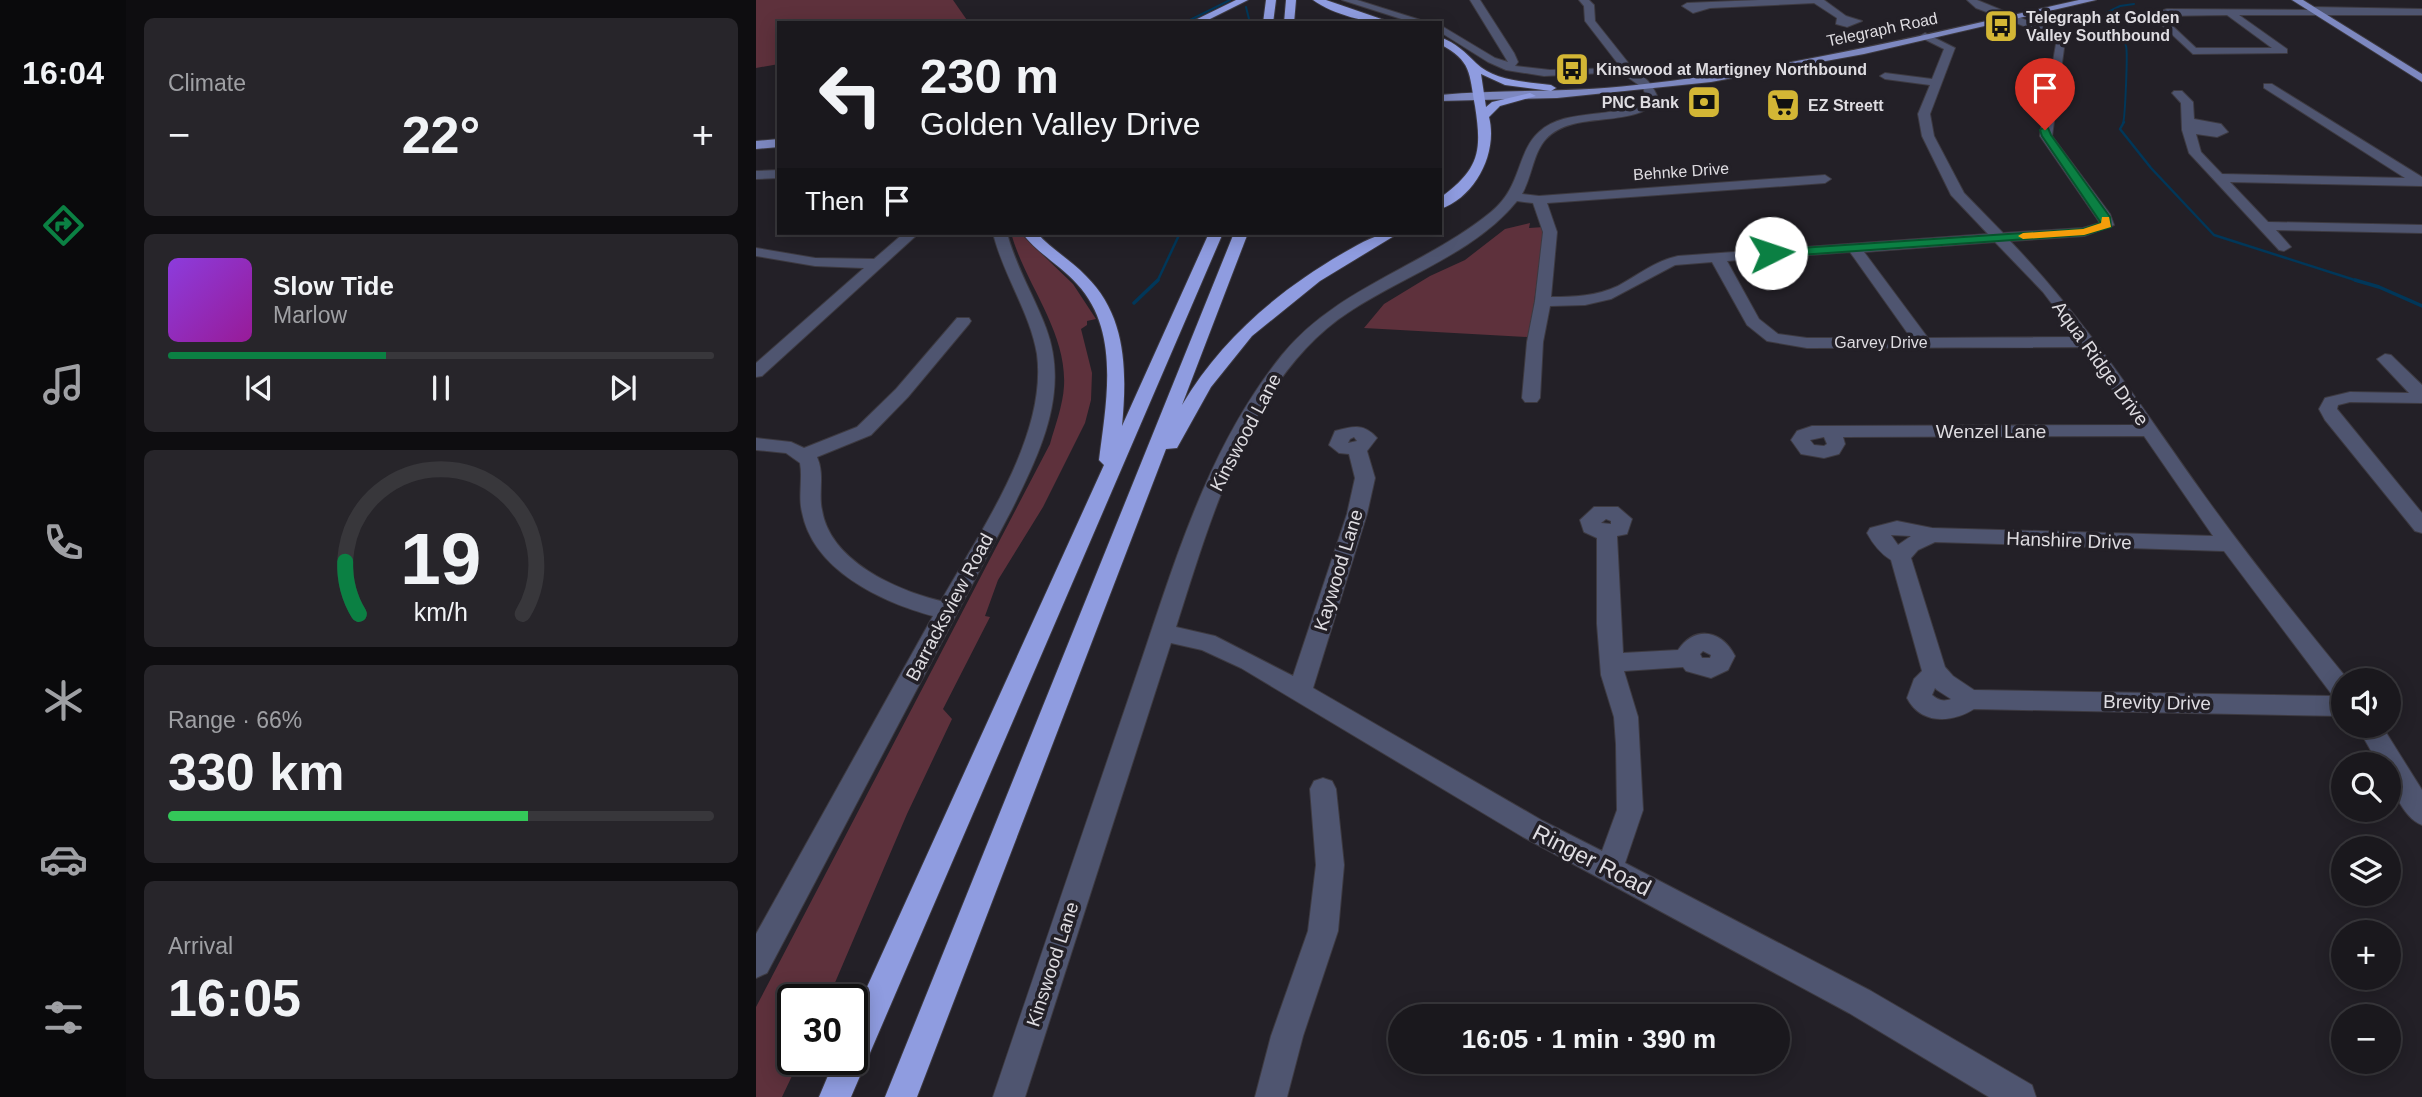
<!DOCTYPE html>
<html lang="en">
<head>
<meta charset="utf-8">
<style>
  :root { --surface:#1a181d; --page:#27252a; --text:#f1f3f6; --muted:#9fa0a4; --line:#38373b; --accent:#0b8043 }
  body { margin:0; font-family:Arial,sans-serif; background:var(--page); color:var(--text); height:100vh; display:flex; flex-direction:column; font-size:26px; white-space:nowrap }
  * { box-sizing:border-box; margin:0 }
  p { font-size:23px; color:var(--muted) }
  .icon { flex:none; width:38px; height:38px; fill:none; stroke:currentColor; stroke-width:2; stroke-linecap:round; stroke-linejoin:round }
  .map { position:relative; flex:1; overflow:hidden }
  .drawer { display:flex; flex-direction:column; gap:18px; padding:18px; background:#0e0d10; width:630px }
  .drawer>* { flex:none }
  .guide { position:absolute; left:21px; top:21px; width:665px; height:214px; border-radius:0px; box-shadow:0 4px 18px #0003,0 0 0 2px var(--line); background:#1a181d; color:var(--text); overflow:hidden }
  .controls { position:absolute; left:1575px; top:668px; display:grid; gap:14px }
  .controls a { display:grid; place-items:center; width:70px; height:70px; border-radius:50%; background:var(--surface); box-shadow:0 4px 18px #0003,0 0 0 2px var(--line); font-size:35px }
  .speed { position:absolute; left:21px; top:984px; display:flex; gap:14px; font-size:35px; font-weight:700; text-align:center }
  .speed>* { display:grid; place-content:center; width:91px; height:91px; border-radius:50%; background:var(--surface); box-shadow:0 4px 18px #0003,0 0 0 2px var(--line); line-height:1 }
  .speed .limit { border:4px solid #111; border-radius:10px; background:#fff; color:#111 }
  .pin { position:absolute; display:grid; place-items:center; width:60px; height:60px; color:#fff; margin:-72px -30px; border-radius:50% 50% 50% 0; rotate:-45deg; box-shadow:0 0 7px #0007 }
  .pin .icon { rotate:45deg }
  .me { position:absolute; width:77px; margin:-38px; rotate:86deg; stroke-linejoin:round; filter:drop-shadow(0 0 5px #0008) }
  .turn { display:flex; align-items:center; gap:24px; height:147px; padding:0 28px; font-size:32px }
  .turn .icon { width:91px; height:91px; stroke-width:2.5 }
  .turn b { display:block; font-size:49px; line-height:60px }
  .then { display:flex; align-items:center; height:66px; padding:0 28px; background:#0003; gap:14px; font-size:26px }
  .big { font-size:52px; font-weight:700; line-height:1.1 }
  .drawer .widget { flex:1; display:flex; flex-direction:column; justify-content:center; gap:10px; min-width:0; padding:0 24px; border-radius:10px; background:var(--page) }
  .drawer .dial { align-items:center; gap:0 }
  .dial svg { height:182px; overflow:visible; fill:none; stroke:var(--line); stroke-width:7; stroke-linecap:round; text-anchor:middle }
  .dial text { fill:var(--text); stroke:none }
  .song { display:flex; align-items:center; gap:21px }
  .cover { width:84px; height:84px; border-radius:10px; background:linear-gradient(135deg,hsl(270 70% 55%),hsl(300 70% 35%)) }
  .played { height:7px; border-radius:4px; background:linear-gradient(90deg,var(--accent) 40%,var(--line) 40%) }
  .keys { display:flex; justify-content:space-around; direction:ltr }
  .heat { display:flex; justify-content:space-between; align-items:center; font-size:38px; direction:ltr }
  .charge { height:10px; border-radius:5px; background:linear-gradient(90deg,#34c759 66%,var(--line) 0) }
  .trip { position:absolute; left:632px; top:1004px; width:402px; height:70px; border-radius:35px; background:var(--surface); box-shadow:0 4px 18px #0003,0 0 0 2px var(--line); font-weight:700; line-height:70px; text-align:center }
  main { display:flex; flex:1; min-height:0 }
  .menu { display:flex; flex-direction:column; width:126px; justify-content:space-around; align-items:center; background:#0a0a0c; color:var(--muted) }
  .menu .icon { width:49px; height:49px }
  .menu .current { color:var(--accent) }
  .menu b { font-size:32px; color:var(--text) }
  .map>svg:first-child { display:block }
  .green { fill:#5e313c }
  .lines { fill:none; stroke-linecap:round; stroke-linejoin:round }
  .stream-far2 { stroke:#013759; stroke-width:2 }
  .stream-far1 { stroke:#013759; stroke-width:2.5 }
  .stream { stroke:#013759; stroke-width:3.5 }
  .minor-casing { stroke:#3d3a41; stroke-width:2 }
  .major-casing { stroke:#3d3a41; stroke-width:2 }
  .highway-casing { stroke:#3d3a41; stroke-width:2 }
  .minor { fill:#4f5570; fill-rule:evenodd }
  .major { fill:#7d88c0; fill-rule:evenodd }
  .highway { fill:#8f9ce0; fill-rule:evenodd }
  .route { fill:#0b8043; stroke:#07532c; stroke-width:2 }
  .slow { fill:#f59e0b }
  .labels { text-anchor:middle; stroke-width:7; stroke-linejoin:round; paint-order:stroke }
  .far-poi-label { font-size:16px; font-weight:bold; fill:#dedce1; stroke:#232027; text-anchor:start }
  .far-street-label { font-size:16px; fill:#dedce1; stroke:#232027 }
  .street-label { font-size:19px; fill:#dedce1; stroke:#232027 }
  .near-street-label { font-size:23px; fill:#dedce1; stroke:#232027 }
</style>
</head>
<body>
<main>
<nav class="menu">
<b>16:04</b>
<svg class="icon current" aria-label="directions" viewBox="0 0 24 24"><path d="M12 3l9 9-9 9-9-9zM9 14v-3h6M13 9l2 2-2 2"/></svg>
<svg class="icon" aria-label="music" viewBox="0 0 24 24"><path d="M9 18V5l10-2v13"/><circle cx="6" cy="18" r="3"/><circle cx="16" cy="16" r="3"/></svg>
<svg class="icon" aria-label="phone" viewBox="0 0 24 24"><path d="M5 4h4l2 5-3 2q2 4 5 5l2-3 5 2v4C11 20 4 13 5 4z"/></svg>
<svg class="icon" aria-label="climate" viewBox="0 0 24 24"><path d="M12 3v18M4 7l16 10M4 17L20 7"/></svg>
<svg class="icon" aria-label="car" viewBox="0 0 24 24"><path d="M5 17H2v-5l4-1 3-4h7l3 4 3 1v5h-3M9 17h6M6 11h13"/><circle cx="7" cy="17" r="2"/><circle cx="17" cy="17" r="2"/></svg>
<svg class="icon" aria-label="filters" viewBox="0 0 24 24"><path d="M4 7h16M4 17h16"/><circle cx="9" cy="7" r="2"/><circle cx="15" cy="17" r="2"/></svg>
</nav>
<section class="drawer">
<div class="widget"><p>Climate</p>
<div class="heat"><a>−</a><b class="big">22°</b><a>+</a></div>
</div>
<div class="widget">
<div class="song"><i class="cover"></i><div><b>Slow Tide</b><p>Marlow</p></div></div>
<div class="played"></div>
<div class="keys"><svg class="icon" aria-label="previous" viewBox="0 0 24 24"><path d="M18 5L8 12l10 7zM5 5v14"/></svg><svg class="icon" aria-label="pause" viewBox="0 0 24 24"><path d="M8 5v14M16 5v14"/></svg><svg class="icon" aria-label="next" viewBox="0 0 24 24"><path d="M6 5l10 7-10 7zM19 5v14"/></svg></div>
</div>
<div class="widget dial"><svg viewBox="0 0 100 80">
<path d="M14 69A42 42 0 1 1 86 69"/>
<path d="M14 69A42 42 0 0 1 8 46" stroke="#0b8043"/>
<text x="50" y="56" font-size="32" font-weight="700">19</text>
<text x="50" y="72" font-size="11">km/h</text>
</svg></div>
<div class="widget"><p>Range · 66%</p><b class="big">330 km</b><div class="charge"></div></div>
<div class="widget"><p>Arrival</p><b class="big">16:05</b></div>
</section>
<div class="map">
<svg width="1666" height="1097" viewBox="0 0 1666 1097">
  <rect width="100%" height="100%" fill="#232027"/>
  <!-- green -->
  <path class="green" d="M0 0H197L213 23H23V64L0 68Z
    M774 223 773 228 788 227 774 333 771 337 608 328 628 304 674 276 709 260 749 229Z
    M255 233H264L317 284 340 319 331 321V325L325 329 336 373 335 400 329 423 287 507 242 580 229 616 234 617 187 709 196 719 151 814 72 999H37V1059H44L26 1097H0V1007L294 444C299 426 307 405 308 386 311 331 269 284 255 233Z"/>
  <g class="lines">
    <!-- stream-far2 -->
    <path class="stream-far2" d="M490 7 494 23
      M428 23 474 0
      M1367 123C1369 119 1372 52 1370 46 1367 35 1357 23 1350 13L1364 6 1378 4"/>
    <!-- stream-far1 -->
    <path class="stream-far1" d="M1368 122 1364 129 1395 168 1458 235 1605 282
      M401 282 424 233"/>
    <!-- stream -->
    <path class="stream" d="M1599 280 1623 287 1666 306
      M378 303 402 280"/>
    <!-- minor casing -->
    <g class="minor-casing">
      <path id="minor" d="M586 0H601L674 23H658Z
        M714 0H724L758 53 762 62 759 66 794 70 860 68 863 65 829 21 828 6 823 0H833L838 5 839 21 874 65 870 69C888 73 896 83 903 100 875 130 818 109 790 139 777 153 776 177 766 194L783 196 1069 175 1075 179 1069 183 791 203 801 232 795 297C818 297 841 296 862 286 882 275 899 261 922 256L1232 234 1195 195 1166 136 1162 114 1174 85 1129 79 1124 76 1129 73 1176 79 1188 49 1166 38 1164 36 1169 33 1199 48 1174 114 1178 136 1208 193 1247 233 1327 228 1344 223 1284 136 1300 44 1286 33 1220 8 1211 0H1221L1292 29 1309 41 1296 136 1354 214 1358 225 1328 236 1254 241C1331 321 1385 407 1448 495 1494 559 1543 620 1593 681H1587V716L1218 709C1196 723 1165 725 1151 698L1158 679 1166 671 1135 560C1124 553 1117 544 1111 533L1114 528 1141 521 1176 528 1457 536 1388 436 1087 437 1089 444 1083 454 1068 458 1045 454 1035 440 1041 431 1056 426 1380 425 1328 347 1051 348 1011 341 991 325 956 262 919 265 855 299 829 305 794 306 787 342 784 398 781 402H769L766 398 771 342 779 301 787 232 777 203 761 201C719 253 647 276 593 312 494 376 454 521 420 627L459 636 537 676 591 514 599 478 593 454 583 453 573 445 579 431C597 426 608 423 621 438L611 451 619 478 611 514 557 688 787 821 846 851 861 810 860 744 858 717 845 675 841 624V538L828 532 824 520 838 507H862L876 519 871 534 861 536 867 653 922 650C939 625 966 630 979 656L972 670 955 678 930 671 927 667 868 671 882 717 887 810 869 863 1115 991 1276 1085 1280 1097H1233L1093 1013 767 837 485 668 446 650 415 643 269 1097H237C282 963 328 829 374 694 414 579 447 453 526 355 580 288 669 266 735 212 766 187 760 153 783 132 811 106 861 121 891 99L887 88 870 76 847 73 788 76 750 70 732 62 684 32V25L739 58 752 62ZM1239 242 1287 292 1321 337 1172 338 1108 252ZM1094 252 1155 338H1051L1022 334 1003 319 971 261ZM598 437 601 441 592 443 594 439ZM1068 437 1071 444 1068 446 1058 445 1054 440ZM850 519 855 521V524L845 523ZM1135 535 1155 536 1142 545ZM1179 542 1468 551 1577 696 1218 690 1197 676 1189 667 1155 558 1162 550ZM947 651 955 655 954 658H946L944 654ZM1179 688 1181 690 1195 699C1187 702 1182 700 1176 695Z
        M1003 0H1068L1090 16 1106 21 1091 27 1080 24 1081 18 1058 3 954 8 937 13 926 6 931 3Z
        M1557 7 1666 9V15H1483L1531 49V53L1437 54 1394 14 1411 9 1552 10ZM1471 15 1516 48H1440L1406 16Z
        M1508 84H1516L1666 177V186L1474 182 1512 222 1666 225V233L1520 230 1535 247 1528 251 1523 250 1433 153 1426 130 1425 103 1416 93 1418 91H1426L1437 102 1438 119 1465 124 1472 132 1461 137 1440 134 1445 152 1466 174 1649 178 1508 88Z
        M23 170V178L0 179V171Z
        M148 233H163L6 376 0 377V363L108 268 59 266 0 256V248L59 258 118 259Z
        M237 233H251C260 267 278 296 290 328 314 392 284 452 256 509L11 973 0 978V934L177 616C125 602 57 570 46 512 42 496 47 479 44 463L30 453 0 450V438L35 442 48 448 101 427 140 389 201 318H213L215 321 213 324 152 397 115 435 61 457C69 474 62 493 66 510 74 561 140 590 185 601 223 533 292 436 281 354 274 312 247 275 237 233Z
        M1629 354 1635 355 1666 385V403L1594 402 1582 405 1581 409 1666 513V533L1659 531 1569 420 1563 409 1569 398 1594 392 1653 393 1621 359Z
        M1601 726H1626L1666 790V825C1646 817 1633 785 1633 765H1623Z
        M567 778 576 781 580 789 588 865 582 931 547 1036 531 1097H499L515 1036 552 931 560 865 554 789 558 781Z"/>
    </g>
    <!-- major casing -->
    <g class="major-casing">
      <path id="major" d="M1323 0H1340L1108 54 955 82 801 98 684 101V95C749 89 814 93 880 85 1030 69 1176 33 1323 0Z
        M1536 0H1547L1666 74V82Z
        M23 139V147L0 149V141Z"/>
    </g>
    <!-- highway casing -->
    <g class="highway-casing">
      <path id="highway" d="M480 0H492L446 23H433Z
        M510 0H520L517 23H507Z
        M530 0H540L538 23H528Z
        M557 0H570L637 23C611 23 578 15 557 0Z
        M684 37C700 43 709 52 720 63 738 81 771 82 795 85L800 88 795 91 749 85 725 74 730 107 736 102 774 93 780 96 744 106 733 117C742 152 720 197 684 209V198C724 169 726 151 719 106 713 73 716 61 684 44Z
        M266 233H281C295 249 315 260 330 276 371 316 371 372 366 426L453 233H467L95 1097H63L79 1059H96V1020L348 465 343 460C350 403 365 331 321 284 304 265 281 253 266 233Z
        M478 233H492L426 405C465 339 523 290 589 252 607 242 622 232 643 233L564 281 496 336 455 387 421 448 410 449 161 1097H129Z"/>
    </g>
    <!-- minor -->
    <use href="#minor" class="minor"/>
    <!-- major -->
    <use href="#major" class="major"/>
    <!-- highway -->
    <use href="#highway" class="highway"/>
  </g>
  <!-- route -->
  <path class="route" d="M1289 127 1292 128 1295 135 1354 217 1355 227 1328 235 1015 257 1010 253 1015 250 1327 229 1345 223 1286 136 1284 130Z"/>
  <!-- slow -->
  <path class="slow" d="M1346 217H1353L1355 227 1328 235 1267 239 1262 236 1267 233 1327 229 1345 223Z"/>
  <!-- icons -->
  <defs>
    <g id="bus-square" transform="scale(1.75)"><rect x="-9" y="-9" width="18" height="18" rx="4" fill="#d3b635" stroke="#232027"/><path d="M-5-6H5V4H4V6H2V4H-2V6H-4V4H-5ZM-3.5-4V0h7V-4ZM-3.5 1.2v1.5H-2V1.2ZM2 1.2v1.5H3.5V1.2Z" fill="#111"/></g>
    <g id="bank-square" transform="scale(1.75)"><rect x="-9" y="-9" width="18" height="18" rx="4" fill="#d3b635" stroke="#232027"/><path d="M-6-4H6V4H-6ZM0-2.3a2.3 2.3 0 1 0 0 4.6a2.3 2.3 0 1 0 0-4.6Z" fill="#111"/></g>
    <g id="supermarket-square" transform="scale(1.75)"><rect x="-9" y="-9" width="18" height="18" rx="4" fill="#d3b635" stroke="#232027"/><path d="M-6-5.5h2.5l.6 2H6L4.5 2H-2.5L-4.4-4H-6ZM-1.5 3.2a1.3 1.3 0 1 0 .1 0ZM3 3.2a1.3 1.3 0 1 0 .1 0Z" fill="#111"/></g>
  </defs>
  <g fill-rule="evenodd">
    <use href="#bus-square" x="1245" y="26"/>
    <use href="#bus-square" x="816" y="69"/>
    <use href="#bank-square" x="948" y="102"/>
    <use href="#supermarket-square" x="1027" y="105"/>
  </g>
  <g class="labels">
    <!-- far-poi labels -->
    <g class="far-poi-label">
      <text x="1270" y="23">Telegraph at Golden<tspan x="1270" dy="18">Valley Southbound</tspan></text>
      <text x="840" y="75">Kinswood at Martigney Northbound</text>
      <text x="923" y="108" text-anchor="end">PNC Bank</text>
      <text x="1052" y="111">EZ Streett</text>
    </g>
    <!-- far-street labels -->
    <g class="far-street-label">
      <text transform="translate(1126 29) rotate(-12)" y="6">Telegraph Road</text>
      <text transform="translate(925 171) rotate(-4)" y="6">Behnke Drive</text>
      <text x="1125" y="348">Garvey Drive</text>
    </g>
    <!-- street labels -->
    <g class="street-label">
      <text transform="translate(1345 363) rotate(54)" y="7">Aqua Ridge Drive</text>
      <text x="1235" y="438">Wenzel Lane</text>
      <text transform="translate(489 432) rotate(-62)" y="7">Kinswood Lane</text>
      <text transform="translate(1313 540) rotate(2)" y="7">Hanshire Drive</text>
      <text transform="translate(582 570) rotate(-73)" y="7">Kaywood Lane</text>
      <text transform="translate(193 607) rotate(-62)" y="7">Barracksview Road</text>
      <text transform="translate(1401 702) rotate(1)" y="7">Brevity Drive</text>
      <text transform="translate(296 964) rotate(-72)" y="7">Kinswood Lane</text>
    </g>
    <!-- near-street labels -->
    <g class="near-street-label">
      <text transform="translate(836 860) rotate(27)" y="8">Ringer Road</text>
    </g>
  </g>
</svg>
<div class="controls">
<a><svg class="icon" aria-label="sound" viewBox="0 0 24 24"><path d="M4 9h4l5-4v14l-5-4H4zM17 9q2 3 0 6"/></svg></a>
<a><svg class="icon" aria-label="search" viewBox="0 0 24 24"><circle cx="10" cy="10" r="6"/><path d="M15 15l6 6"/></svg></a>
<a><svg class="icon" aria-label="layers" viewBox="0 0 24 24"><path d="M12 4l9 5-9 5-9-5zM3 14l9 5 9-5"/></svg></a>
<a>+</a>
<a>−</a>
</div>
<div class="speed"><div class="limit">30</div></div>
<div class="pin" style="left:1289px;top:130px;background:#d93025"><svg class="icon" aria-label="arrive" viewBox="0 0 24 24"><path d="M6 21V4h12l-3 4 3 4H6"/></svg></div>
<svg class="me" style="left:1015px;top:253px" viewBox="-20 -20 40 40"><circle r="19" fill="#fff"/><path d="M0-13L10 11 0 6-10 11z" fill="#0b8043"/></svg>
<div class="trip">16:05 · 1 min · 390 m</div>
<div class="guide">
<div class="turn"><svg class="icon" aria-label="left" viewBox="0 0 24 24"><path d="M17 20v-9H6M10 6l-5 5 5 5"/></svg><div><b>230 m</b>Golden Valley Drive</div></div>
<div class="then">Then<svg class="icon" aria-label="arrive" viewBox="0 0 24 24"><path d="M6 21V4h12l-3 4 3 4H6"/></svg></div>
</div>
</div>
</main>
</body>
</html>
